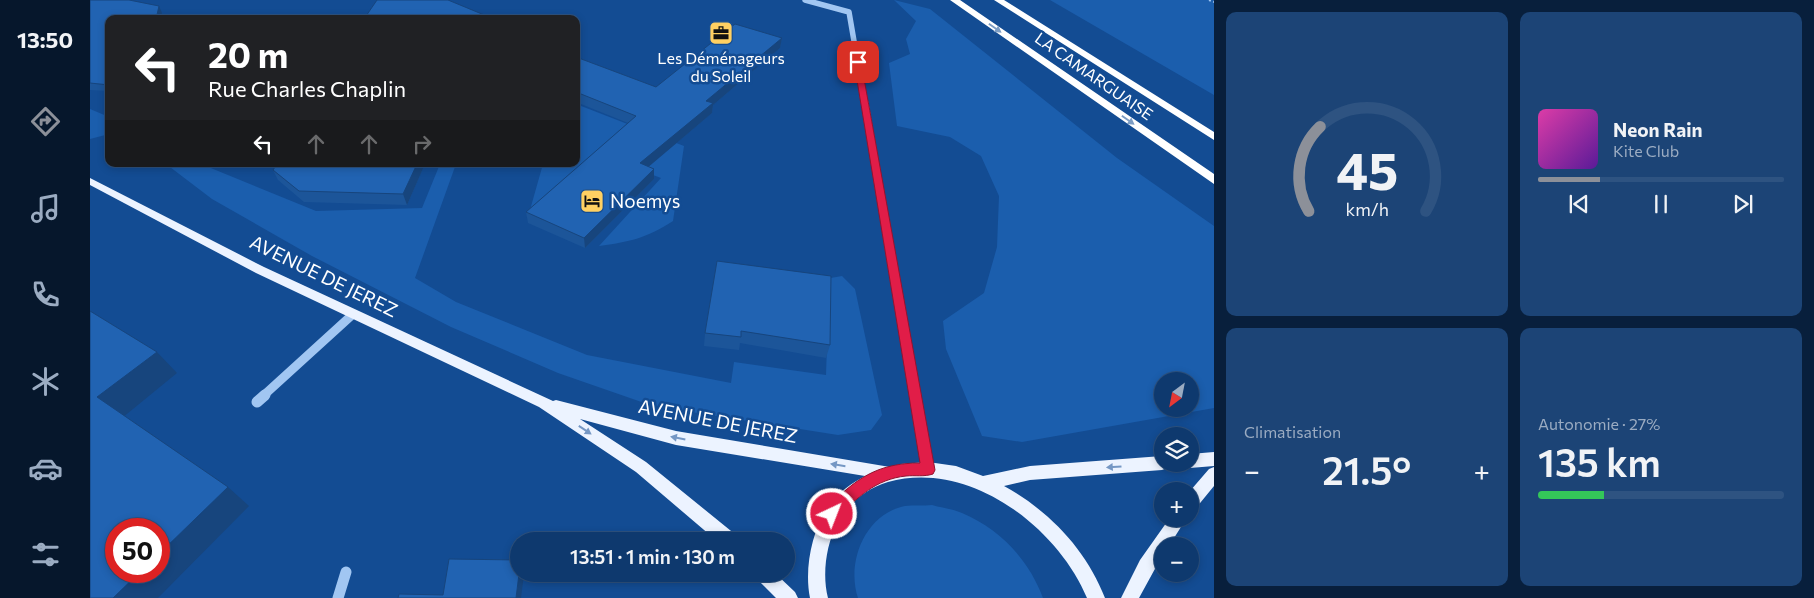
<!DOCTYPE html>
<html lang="fr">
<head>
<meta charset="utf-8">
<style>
  :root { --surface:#0e396e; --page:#1c4476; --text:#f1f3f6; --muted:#9bacc2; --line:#2e5381; --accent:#8c9099 }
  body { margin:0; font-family:Commissioner,sans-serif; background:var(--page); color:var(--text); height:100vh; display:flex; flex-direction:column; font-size:19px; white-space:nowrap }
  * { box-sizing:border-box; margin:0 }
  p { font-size:16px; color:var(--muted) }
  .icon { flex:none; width:28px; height:28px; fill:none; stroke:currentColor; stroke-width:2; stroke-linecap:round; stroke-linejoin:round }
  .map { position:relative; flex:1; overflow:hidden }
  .side { display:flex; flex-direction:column; gap:12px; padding:12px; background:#081f3c; width:600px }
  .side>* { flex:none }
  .top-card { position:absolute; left:15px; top:15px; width:475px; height:152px; border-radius:10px; box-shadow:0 2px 8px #0003,0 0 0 1px var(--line); background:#202124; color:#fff; overflow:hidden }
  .needle { width:32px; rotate:212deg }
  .controls { position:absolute; left:1064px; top:372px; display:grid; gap:10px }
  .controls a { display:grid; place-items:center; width:45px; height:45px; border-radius:50%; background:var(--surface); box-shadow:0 2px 8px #0003,0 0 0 1px var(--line); font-size:25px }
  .speed { position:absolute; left:15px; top:518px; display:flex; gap:10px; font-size:25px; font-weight:700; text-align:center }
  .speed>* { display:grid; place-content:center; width:65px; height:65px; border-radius:50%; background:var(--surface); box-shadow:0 2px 8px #0003,0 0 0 1px var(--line); line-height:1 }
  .speed .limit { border:8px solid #d22; background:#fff; color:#111 }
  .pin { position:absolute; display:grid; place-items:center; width:42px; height:42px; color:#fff; margin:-21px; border-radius:10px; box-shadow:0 2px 8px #0006 }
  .me { position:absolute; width:55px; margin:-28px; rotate:43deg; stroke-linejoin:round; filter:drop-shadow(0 0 4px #0008) }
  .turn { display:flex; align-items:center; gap:18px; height:105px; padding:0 20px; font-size:22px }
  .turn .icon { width:65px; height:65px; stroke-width:2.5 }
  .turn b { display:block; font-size:35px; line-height:42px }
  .lanes { display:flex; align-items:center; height:48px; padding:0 20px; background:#0003; justify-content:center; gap:25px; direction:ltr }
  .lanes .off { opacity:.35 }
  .big { font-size:38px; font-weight:600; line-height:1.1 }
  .side .tile { flex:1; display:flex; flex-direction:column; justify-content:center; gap:8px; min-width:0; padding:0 18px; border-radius:10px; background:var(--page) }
  .side .dial { align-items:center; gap:0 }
  .dial svg { height:130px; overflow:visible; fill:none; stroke:var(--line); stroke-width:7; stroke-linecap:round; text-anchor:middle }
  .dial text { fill:var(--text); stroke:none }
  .song { display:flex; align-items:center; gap:15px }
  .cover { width:60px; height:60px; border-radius:8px; background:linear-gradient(135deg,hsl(320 70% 55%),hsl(270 70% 35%)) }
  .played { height:5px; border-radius:2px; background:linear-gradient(90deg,var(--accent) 25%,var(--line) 25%) }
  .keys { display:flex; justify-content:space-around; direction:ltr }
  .heat { display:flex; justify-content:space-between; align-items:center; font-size:28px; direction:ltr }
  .charge { height:8px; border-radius:4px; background:linear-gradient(90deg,#34c759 27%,var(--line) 0) }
  .side .tiles { flex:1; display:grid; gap:12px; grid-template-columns:repeat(2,1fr) }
  .trip { position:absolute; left:420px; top:532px; width:285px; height:50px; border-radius:25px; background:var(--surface); box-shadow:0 2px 8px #0003,0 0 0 1px var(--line); font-weight:600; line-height:50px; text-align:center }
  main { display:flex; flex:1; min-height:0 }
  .tab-bar { display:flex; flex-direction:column; width:90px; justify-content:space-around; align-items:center; background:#06172c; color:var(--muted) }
  .tab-bar .icon { width:35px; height:35px }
  .tab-bar .current { color:var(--accent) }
  .tab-bar b { font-size:22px; color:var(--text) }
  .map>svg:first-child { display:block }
  .green { fill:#1b5ead; fill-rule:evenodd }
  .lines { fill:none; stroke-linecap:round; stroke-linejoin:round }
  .path { stroke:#a1c6f2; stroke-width:2; stroke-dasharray:2 2.5; stroke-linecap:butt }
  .minor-far3 { stroke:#a1c6f2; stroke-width:5.5 }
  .minor-far2 { stroke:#a1c6f2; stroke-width:7 }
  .minor-far1 { stroke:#a1c6f2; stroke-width:9 }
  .minor { stroke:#a1c6f2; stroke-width:11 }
  .major { fill:#ecf3ff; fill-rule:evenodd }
  .highway { fill:#fff; fill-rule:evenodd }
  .wall { fill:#1c5599 }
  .shaded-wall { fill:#17457d }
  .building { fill:#2163b2; stroke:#17457d }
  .oneway { fill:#7d9dc4 }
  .oneway2 { fill:#7597c4 }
  .route { fill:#e11d48; stroke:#92132f }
  .labels { text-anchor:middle; stroke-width:5; stroke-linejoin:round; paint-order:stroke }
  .far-poi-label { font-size:16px; fill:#fff; stroke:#134c93 }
  .far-street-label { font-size:16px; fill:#fff; stroke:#134c93 }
  .poi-label { font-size:19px; fill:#fff; stroke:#134c93; text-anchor:start }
  .street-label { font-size:19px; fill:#fff; stroke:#134c93 }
</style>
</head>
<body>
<main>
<nav class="tab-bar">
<b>13:50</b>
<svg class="icon current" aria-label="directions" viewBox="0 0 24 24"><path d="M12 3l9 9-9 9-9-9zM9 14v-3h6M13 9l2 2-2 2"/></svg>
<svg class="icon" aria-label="music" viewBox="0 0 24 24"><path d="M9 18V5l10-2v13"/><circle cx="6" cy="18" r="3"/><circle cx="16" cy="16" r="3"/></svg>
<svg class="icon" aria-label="phone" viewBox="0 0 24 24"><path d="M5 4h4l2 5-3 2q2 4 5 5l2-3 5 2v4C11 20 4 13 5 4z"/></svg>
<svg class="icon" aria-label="climate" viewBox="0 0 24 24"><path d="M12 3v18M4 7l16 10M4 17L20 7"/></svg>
<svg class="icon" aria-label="car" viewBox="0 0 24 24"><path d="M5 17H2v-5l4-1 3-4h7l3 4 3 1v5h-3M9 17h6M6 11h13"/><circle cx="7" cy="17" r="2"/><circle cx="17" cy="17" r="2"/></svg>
<svg class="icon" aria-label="filters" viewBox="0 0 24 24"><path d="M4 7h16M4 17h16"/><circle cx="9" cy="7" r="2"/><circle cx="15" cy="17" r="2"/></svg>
</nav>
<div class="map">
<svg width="1124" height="598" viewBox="0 0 1124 598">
  <rect width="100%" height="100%" fill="#134c93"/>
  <!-- green -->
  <path class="green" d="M804 0 840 9 1027 158 1124 226V408L932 442 892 436 856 349 853 321 894 293 907 247 909 196 891 156 860 137 807 126 799 63 820 54 816 39 826 21ZM1072 381H1100V409H1072Z
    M960 0H1124V95Z
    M486 104 594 146 583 221C557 238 539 242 509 246L571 178 507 154 438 217 453 164H486Z
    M0 109 19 117V134L0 139Z
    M76 164H111L226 211 332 208 350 164H366L325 278 366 302 497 355 641 383 644 362 736 375 739 286 718 282 752 276 765 289 792 415 781 430 748 435 563 406 468 373 361 327 222 256 122 199Z
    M842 505C852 508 863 509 872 513 910 529 939 560 953 598H768C756 562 775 514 815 506 823 505 834 506 842 505Z"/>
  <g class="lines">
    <!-- path -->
    <path class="path" d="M1119 0 1124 2"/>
    <!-- minor-far3 -->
    <path class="minor-far3" d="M715 0 759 12 775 105"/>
    <!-- minor-far2 -->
    <path class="minor-far2" d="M775 103 797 234"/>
    <!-- minor-far1 -->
    <path class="minor-far1" d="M797 233 825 396
      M173 396 262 315"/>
    <!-- minor -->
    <path class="minor" d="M825 395 838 469
      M167 402 175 395
      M248 598 256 572"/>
    <!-- major -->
    <path class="major" d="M0 178 174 267 463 401 466 400 586 431 800 467 811 464 838 462 866 466 893 476 940 466 1072 456V464H1079L1077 468 1072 470 940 480 914 486C959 511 996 549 1015 598H997C967 526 878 459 798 482 777 488 757 504 747 524 736 545 732 575 738 598H720C714 568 722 530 739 505 748 492 761 484 775 476L586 445 490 419 556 462 646 535 648 541H627L546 472 449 407 166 273 0 185Z
      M1124 452V466L1100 468 1094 464H1100V454Z
      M1124 467V486L1106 508 1100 511V491L1119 469Z
      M1079 519H1096L1079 546H1072V556L1049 598H1031L1050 560Z
      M665 574H686L705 592 708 598H686L668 580Z"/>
    <!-- highway -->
    <path class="highway" d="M860 0H870L1124 174V184Z
      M904 0H914L1124 132V140Z"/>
  </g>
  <!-- wall -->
  <path class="wall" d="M0 0 72 13 71 19H19V91L0 90Z
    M692 38 690 48 623 105 622 113 558 167 564 179 495 248 438 223 436 212 538 123 486 102V57L566 87Z
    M335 164 317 205 214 202 188 180 183 170Z
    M627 261 740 345 736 358 650 343 649 350 614 346 615 333Z"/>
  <!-- shaded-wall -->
  <path class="shaded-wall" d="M69 6 72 13 71 19H66Z
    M692 38 690 48 623 105 622 113 550 174V163L616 101Z
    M327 164H335L317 205 313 194Z
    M564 169V179L495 248 494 238Z
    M67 352 87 373 32 418 7 397Z
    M138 487 159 506 68 598H23L51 571H69V554Z
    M429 574H434L431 598H426Z"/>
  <!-- building -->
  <path class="building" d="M0 0H39L69 6 66 19H19V85L0 83Z
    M287 0H358L404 19H274Z
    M645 24 692 38 616 101 623 103 550 163 564 169 494 238 436 212 546 116 486 92V57L566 87Z
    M187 164H327L313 194 209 191 183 170Z
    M627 261 741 276 740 345 651 331V337L615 333Z
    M0 311 67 352 7 397 138 487 69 554V529H26V571H51L23 598H0Z
    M359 559 429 560V574L426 598H308L309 594 353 595Z"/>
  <!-- one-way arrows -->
  <defs><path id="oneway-solid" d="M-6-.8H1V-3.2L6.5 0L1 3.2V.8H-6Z" transform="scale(1.25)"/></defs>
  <g class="oneway">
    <use href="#oneway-solid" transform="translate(905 28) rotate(35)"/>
    <use href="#oneway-solid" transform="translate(1038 120) rotate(35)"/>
  </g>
  <g class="oneway2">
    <use href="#oneway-solid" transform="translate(495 430) rotate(34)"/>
    <use href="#oneway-solid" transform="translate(588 438) rotate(-169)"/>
    <use href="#oneway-solid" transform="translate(748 465) rotate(-171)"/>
    <use href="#oneway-solid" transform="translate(1024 467) rotate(176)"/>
  </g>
  <!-- route -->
  <path class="route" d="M768 60 771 62 845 470 843 474C834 477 825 475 816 476 786 479 766 498 747 519L742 521 736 519 734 514 736 509C765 479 787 463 830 463L764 62Z"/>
  <!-- icons -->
  <defs>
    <g id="office-square" transform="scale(1.25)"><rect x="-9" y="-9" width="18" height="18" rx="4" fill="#ffd062" stroke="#134c93"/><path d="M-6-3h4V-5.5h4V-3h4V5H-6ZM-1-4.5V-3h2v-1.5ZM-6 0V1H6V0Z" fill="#111"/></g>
    <g id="hotel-square" transform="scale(1.25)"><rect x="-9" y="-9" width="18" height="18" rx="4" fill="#ffd062" stroke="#134c93"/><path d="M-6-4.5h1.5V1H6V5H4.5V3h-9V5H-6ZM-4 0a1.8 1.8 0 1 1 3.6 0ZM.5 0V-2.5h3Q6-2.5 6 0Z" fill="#111"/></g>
  </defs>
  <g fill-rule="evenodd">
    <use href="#office-square" x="631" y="33"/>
    <use href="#hotel-square" x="502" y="201"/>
  </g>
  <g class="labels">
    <!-- far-poi labels -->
    <g class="far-poi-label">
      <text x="631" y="64">Les Déménageurs<tspan x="631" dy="18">du Soleil</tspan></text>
    </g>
    <!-- far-street labels -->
    <g class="far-street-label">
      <text transform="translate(1004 76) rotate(35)" y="6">LA CAMARGUAISE</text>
    </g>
    <!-- poi labels -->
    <g class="poi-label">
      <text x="520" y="208">Noemys</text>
    </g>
    <!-- street labels -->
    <g class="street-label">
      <text transform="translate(234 276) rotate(26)" y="7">AVENUE DE JEREZ</text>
      <text transform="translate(628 421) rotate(11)" y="7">AVENUE DE JEREZ</text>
    </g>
  </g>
</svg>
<div class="controls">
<a><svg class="needle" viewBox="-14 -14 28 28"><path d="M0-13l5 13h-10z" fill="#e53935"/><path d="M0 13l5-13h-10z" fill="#9bacc2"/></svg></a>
<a><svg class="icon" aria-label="layers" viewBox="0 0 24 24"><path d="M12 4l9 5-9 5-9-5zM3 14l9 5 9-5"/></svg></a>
<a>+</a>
<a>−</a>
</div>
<div class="speed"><div class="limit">50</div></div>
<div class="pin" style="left:768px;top:62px;background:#d93025"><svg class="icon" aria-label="arrive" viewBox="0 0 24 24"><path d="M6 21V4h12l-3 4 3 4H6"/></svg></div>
<svg class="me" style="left:742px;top:514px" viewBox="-20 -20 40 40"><circle r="17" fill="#e11d48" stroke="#fff" stroke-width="3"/><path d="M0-11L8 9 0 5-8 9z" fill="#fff"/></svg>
<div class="trip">13:51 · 1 min · 130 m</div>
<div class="top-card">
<div class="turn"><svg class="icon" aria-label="left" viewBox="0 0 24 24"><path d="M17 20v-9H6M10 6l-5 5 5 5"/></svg><div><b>20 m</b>Rue Charles Chaplin</div></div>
<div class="lanes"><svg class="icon" aria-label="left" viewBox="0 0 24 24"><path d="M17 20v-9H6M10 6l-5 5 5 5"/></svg><svg class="icon off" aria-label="ahead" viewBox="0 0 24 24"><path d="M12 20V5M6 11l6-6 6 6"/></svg><svg class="icon off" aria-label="ahead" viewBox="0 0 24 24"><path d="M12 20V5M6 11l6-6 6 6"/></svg><svg class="icon off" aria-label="right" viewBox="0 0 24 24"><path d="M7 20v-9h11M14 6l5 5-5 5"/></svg></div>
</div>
</div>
<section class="side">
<div class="tiles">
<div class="tile dial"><svg viewBox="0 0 100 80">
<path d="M14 69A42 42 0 1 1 86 69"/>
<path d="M14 69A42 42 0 0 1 21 17" stroke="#8c9099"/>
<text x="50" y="56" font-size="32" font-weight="700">45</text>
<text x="50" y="72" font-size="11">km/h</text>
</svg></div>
<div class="tile">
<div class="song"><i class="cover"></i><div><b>Neon Rain</b><p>Kite Club</p></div></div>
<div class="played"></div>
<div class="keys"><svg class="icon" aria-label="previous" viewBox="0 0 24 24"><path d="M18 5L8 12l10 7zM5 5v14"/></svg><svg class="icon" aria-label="pause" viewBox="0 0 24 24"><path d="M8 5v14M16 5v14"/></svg><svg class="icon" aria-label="next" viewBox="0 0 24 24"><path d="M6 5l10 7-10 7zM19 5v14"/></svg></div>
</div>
<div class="tile"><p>Climatisation</p>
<div class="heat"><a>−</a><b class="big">21.5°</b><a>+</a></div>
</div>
<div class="tile"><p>Autonomie · 27%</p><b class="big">135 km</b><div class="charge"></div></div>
</div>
</section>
</main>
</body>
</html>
